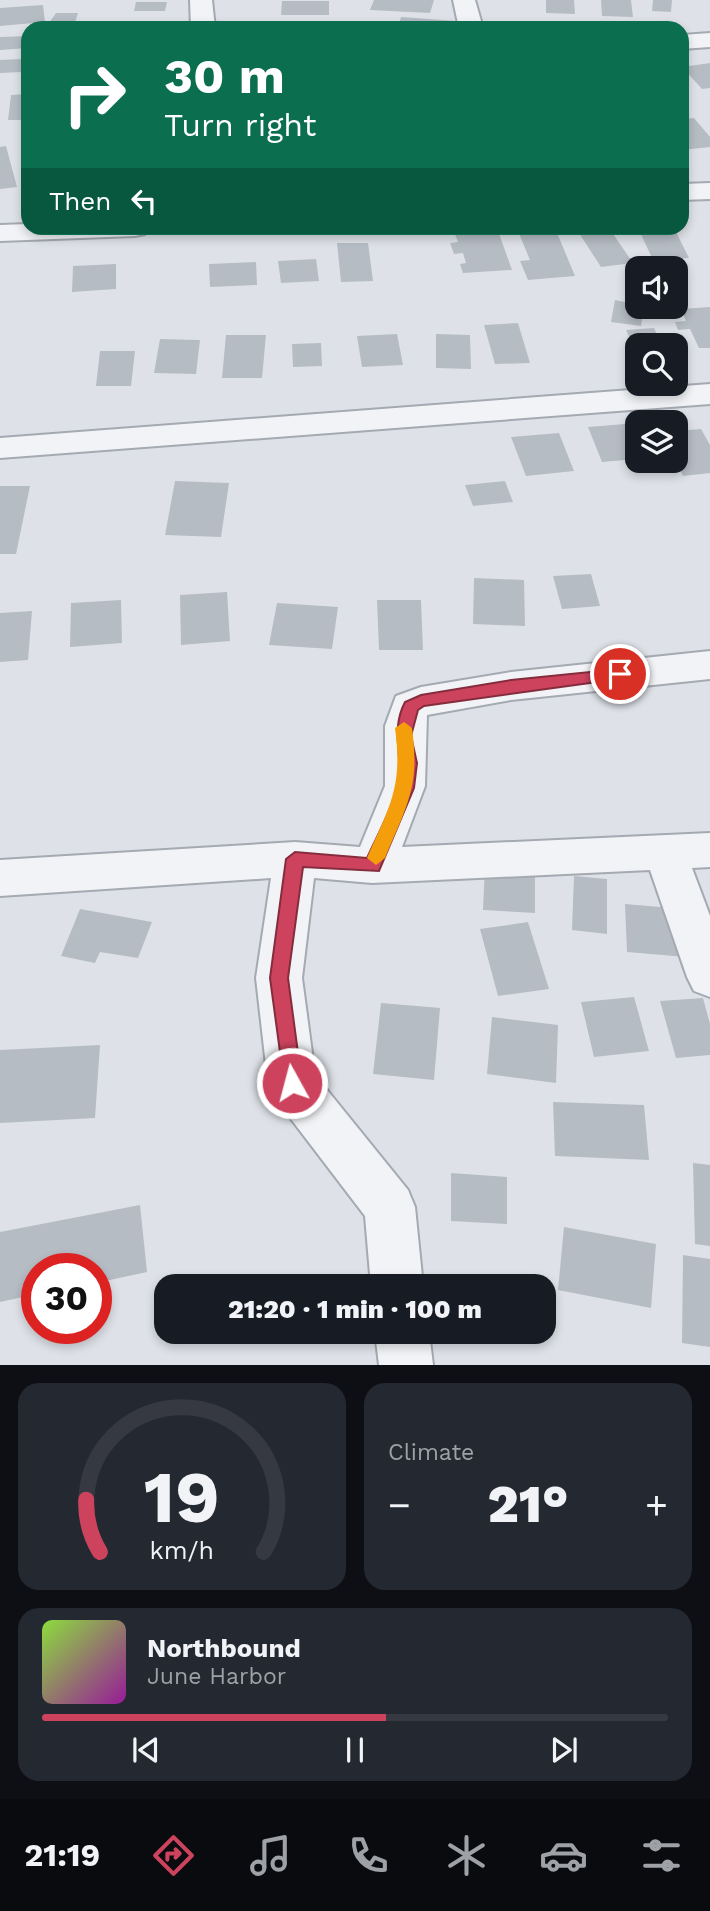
<!DOCTYPE html>
<html lang="en">
<head>
<meta charset="utf-8">
<style>
  :root { --surface:#171b24; --page:#242831; --text:#f1f3f6; --muted:#9ea1a6; --line:#363941; --accent:#cd435e }
  body { margin:0; font-family:"Work Sans",sans-serif; background:var(--page); color:var(--text); height:100vh; display:flex; flex-direction:column; font-size:26px; white-space:nowrap }
  * { box-sizing:border-box; margin:0 }
  p { font-size:23px; color:var(--muted) }
  .icon { flex:none; width:38px; height:38px; fill:none; stroke:currentColor; stroke-width:2; stroke-linecap:round; stroke-linejoin:round }
  .map { position:relative; height:1365px; overflow:hidden }
  .panel { display:flex; flex-direction:column; gap:18px; padding:18px; background:#0d0f14; flex:1 }
  .panel>* { flex:none }
  .banner { position:absolute; left:21px; top:21px; width:668px; height:214px; border-radius:21px; box-shadow:0 4px 10px #0003; background:#0b6e4f; color:#fff; overflow:hidden }
  .buttons { position:absolute; left:625px; top:256px; display:grid; gap:14px }
  .buttons a { display:grid; place-items:center; width:63px; height:63px; border-radius:14px; background:var(--surface); box-shadow:0 4px 10px #0003; font-size:35px }
  .speed { position:absolute; left:21px; top:1253px; display:flex; gap:14px; font-size:35px; font-weight:700; text-align:center }
  .speed>* { display:grid; place-content:center; width:91px; height:91px; border-radius:50%; background:var(--surface); box-shadow:0 4px 10px #0003; line-height:1 }
  .speed .limit { border:10px solid #d22; background:#fff; color:#111 }
  .pin { position:absolute; display:grid; place-items:center; width:60px; height:60px; color:#fff; margin:-30px; border:4px solid #fff; border-radius:50%; box-shadow:0 2px 7px #0007 }
  .me { position:absolute; width:77px; margin:-38px; rotate:353deg; stroke-linejoin:round; filter:drop-shadow(0 0 5px #0008) }
  .turn { display:flex; align-items:center; gap:24px; height:147px; padding:0 28px; font-size:32px }
  .turn .icon { width:91px; height:91px; stroke-width:2.5 }
  .turn b { display:block; font-size:49px; line-height:60px }
  .then { display:flex; align-items:center; height:66px; padding:0 28px; background:#0003; gap:14px; font-size:26px }
  .big { font-size:52px; font-weight:800; line-height:1.1 }
  .panel .card { flex:1; display:flex; flex-direction:column; justify-content:center; gap:10px; min-width:0; padding:0 24px; border-radius:21px; background:var(--page) }
  .panel .dial { align-items:center; gap:0 }
  .dial svg { height:182px; overflow:visible; fill:none; stroke:var(--line); stroke-width:7; stroke-linecap:round; text-anchor:middle }
  .dial text { fill:var(--text); stroke:none }
  .song { display:flex; align-items:center; gap:21px }
  .cover { width:84px; height:84px; border-radius:10px; background:linear-gradient(135deg,hsl(90 70% 55%),hsl(300 70% 35%)) }
  .played { height:7px; border-radius:4px; background:linear-gradient(90deg,var(--accent) 55%,var(--line) 55%) }
  .keys { display:flex; justify-content:space-around; direction:ltr }
  .heat { display:flex; justify-content:space-between; align-items:center; font-size:38px; direction:ltr }
  .panel .tiles { flex:1; display:grid; gap:18px; grid-template-columns:1fr 1fr }
  .card:last-child { grid-column:span 2 }
  .trip { position:absolute; left:154px; top:1274px; width:402px; height:70px; border-radius:21px; background:var(--surface); box-shadow:0 4px 10px #0003; font-weight:800; line-height:70px; text-align:center }
  .tabs { display:flex; height:112px; justify-content:space-around; align-items:center; background:#090b0e; color:var(--muted) }
  .tabs .icon { width:49px; height:49px }
  .tabs .selected { color:var(--accent) }
  .tabs b { font-size:32px; color:var(--text) }
  .map>svg:first-child { display:block }
  .building { fill:#b6bcc4 }
  .lines { fill:none; stroke-linecap:round; stroke-linejoin:round }
  .street-casing { stroke:#a4a9b2; stroke-width:4 }
  .street { fill:#f1f3f6; fill-rule:evenodd }
  .route { fill:#cd435e; stroke:#852c3d; stroke-width:2 }
  .slow { fill:#f59e0b }
</style>
</head>
<body>
<div class="map">
<svg width="710" height="1365" viewBox="0 0 710 1365">
  <rect width="100%" height="100%" fill="#dee2e8"/>
  <!-- building -->
  <path class="building" d="M374 0H434L430 13 370 10Z
    M546 0H574L575 14 546 13Z
    M601 0H631L633 17 602 16Z
    M653 0H672L671 12 652 11Z
    M282 1H329V15H281Z
    M136 2H167L165 11H134Z
    M43 5 45 22 0 26V8Z
    M56 13H78L74 26H47Z
    M401 17 456 21 455 28H398Z
    M324 21 326 28H272L271 24Z
    M28 36V48L0 50V37Z
    M21 59V72L0 73V60Z
    M710 63V88L702 89 682 67Z
    M28 94V120H8L11 95Z
    M694 118 710 137V147L682 150V119Z
    M6 146 17 187 0 189V147Z
    M472 228H497L512 270 463 273 460 264 466 263 463 253 454 254 450 243 458 242 455 234 474 233Z
    M555 228 575 276 528 280 520 261 530 260 518 231Z
    M609 228 633 263 601 267 577 230Z
    M638 228H674L689 258 653 260Z
    M337 243H368L373 281 341 282Z
    M316 259 319 281 281 283 278 261Z
    M256 262 257 285 210 287 209 264Z
    M116 264V289L72 292 73 266Z
    M615 300 644 306 641 326 611 322Z
    M710 307V348H699L690 329 678 330 675 322 686 321 681 309Z
    M518 323 530 363 495 364 484 325Z
    M654 328 662 345H637V354L626 330Z
    M397 334 403 365 362 367 357 336Z
    M436 334 470 335 471 369 436 368Z
    M226 335H266L262 378H222Z
    M160 339 200 340 196 374 154 373Z
    M321 343 322 366 293 367 292 344Z
    M100 351H135L131 386H96Z
    M637 423V459L602 462 588 427Z
    M701 429 710 445V473L683 476 676 461V431Z
    M559 433 574 471 526 476 511 437Z
    M175 481 229 483 221 537 165 535Z
    M505 481 513 502 473 506 465 485Z
    M0 486H30L16 554H0Z
    M591 574 600 606 562 609 553 576Z
    M474 578 524 580 525 626 473 624Z
    M227 592 230 641 181 645 180 595Z
    M121 600 122 643 70 647 71 603Z
    M377 600H421L423 650H379Z
    M277 603 338 607 332 649 269 645Z
    M32 611 28 660 0 662V613Z
    M485 866 535 869V913L483 910Z
    M574 876 607 879V934L572 930Z
    M625 904 683 909 686 957 627 952Z
    M80 909 152 922 138 958 100 952 95 963 61 956Z
    M528 922 549 989 498 996 480 929Z
    M634 997 649 1051 594 1057 581 1002Z
    M703 998 710 1024V1055L676 1058 660 1001Z
    M381 1003 440 1008 434 1080 373 1074Z
    M492 1017 558 1025 556 1083 487 1074Z
    M100 1045 95 1118 0 1123V1050Z
    M553 1102 644 1105 649 1160 555 1156Z
    M693 1163 710 1165V1246L695 1244Z
    M451 1173 507 1177V1224L451 1221Z
    M140 1205 147 1272 96 1283V1269H37V1294L0 1302V1232Z
    M564 1227 656 1244 651 1308 558 1290Z
    M683 1255 710 1259V1347L682 1343Z"/>
  <g class="lines">
    <!-- street casing -->
    <g class="street-casing">
      <path id="street" d="M190 0H212L215 28H191Z
        M453 0H475L483 28H459Z
        M710 33V47L682 49V35Z
        M710 183V199L682 200V184Z
        M28 224V228H149L145 234 135 236 0 241V225Z
        M710 384V404L0 458V438Z
        M710 651V679L511 700 427 715 425 786 402 847 710 833V867L692 868 710 916V997L694 991 687 977 650 870 372 883 314 878 302 978 315 1075 408 1190 415 1207 423 1286H371L365 1216 275 1098 268 1083 256 978 271 878 0 896V860L295 842 360 847 385 786V726L396 696 421 687 511 672Z
        M375 1332H429L433 1365H379Z"/>
    </g>
    <!-- street -->
    <use href="#street" class="street"/>
  </g>
  <!-- route -->
  <path class="route" d="M620 669 628 674 626 678 424 706 418 710 411 736 417 763 414 788 379 871 303 867 288 978 302 1083 299 1089 292 1092 285 1089 270 978 286 859 295 852 367 858C377 836 391 811 397 788 405 757 389 733 405 702L421 695 511 680Z"/>
  <!-- slow -->
  <path class="slow" d="M404 722 412 728C420 787 407 805 385 858L376 865 367 858C390 805 403 787 395 728Z"/>
</svg>
<div class="buttons">
<a><svg class="icon" aria-label="sound" viewBox="0 0 24 24"><path d="M4 9h4l5-4v14l-5-4H4zM17 9q2 3 0 6"/></svg></a>
<a><svg class="icon" aria-label="search" viewBox="0 0 24 24"><circle cx="10" cy="10" r="6"/><path d="M15 15l6 6"/></svg></a>
<a><svg class="icon" aria-label="layers" viewBox="0 0 24 24"><path d="M12 4l9 5-9 5-9-5zM3 14l9 5 9-5"/></svg></a>
</div>
<div class="speed"><div class="limit">30</div></div>
<div class="pin" style="left:620px;top:674px;background:#d93025"><svg class="icon" aria-label="arrive" viewBox="0 0 24 24"><path d="M6 21V4h12l-3 4 3 4H6"/></svg></div>
<svg class="me" style="left:292px;top:1083px" viewBox="-20 -20 40 40"><circle r="17" fill="#cd435e" stroke="#fff" stroke-width="3"/><path d="M0-11L8 9 0 5-8 9z" fill="#fff"/></svg>
<div class="trip">21:20 · 1 min · 100 m</div>
<div class="banner">
<div class="turn"><svg class="icon" aria-label="right" viewBox="0 0 24 24"><path d="M7 20v-9h11M14 6l5 5-5 5"/></svg><div><b>30 m</b>Turn right</div></div>
<div class="then">Then<svg class="icon" aria-label="left" viewBox="0 0 24 24"><path d="M17 20v-9H6M10 6l-5 5 5 5"/></svg></div>
</div>
</div>
<section class="panel">
<div class="tiles">
<div class="card dial"><svg viewBox="0 0 100 80">
<path d="M14 69A42 42 0 1 1 86 69"/>
<path d="M14 69A42 42 0 0 1 8 46" stroke="#cd435e"/>
<text x="50" y="56" font-size="32" font-weight="700">19</text>
<text x="50" y="72" font-size="11">km/h</text>
</svg></div>
<div class="card"><p>Climate</p>
<div class="heat"><a>−</a><b class="big">21°</b><a>+</a></div>
</div>
<div class="card">
<div class="song"><i class="cover"></i><div><b>Northbound</b><p>June Harbor</p></div></div>
<div class="played"></div>
<div class="keys"><svg class="icon" aria-label="previous" viewBox="0 0 24 24"><path d="M18 5L8 12l10 7zM5 5v14"/></svg><svg class="icon" aria-label="pause" viewBox="0 0 24 24"><path d="M8 5v14M16 5v14"/></svg><svg class="icon" aria-label="next" viewBox="0 0 24 24"><path d="M6 5l10 7-10 7zM19 5v14"/></svg></div>
</div>
</div>
</section>
<nav class="tabs">
<b>21:19</b>
<svg class="icon selected" aria-label="directions" viewBox="0 0 24 24"><path d="M12 3l9 9-9 9-9-9zM9 14v-3h6M13 9l2 2-2 2"/></svg>
<svg class="icon" aria-label="music" viewBox="0 0 24 24"><path d="M9 18V5l10-2v13"/><circle cx="6" cy="18" r="3"/><circle cx="16" cy="16" r="3"/></svg>
<svg class="icon" aria-label="phone" viewBox="0 0 24 24"><path d="M5 4h4l2 5-3 2q2 4 5 5l2-3 5 2v4C11 20 4 13 5 4z"/></svg>
<svg class="icon" aria-label="climate" viewBox="0 0 24 24"><path d="M12 3v18M4 7l16 10M4 17L20 7"/></svg>
<svg class="icon" aria-label="car" viewBox="0 0 24 24"><path d="M5 17H2v-5l4-1 3-4h7l3 4 3 1v5h-3M9 17h6M6 11h13"/><circle cx="7" cy="17" r="2"/><circle cx="17" cy="17" r="2"/></svg>
<svg class="icon" aria-label="filters" viewBox="0 0 24 24"><path d="M4 7h16M4 17h16"/><circle cx="9" cy="7" r="2"/><circle cx="15" cy="17" r="2"/></svg>
</nav>
</body>
</html>
